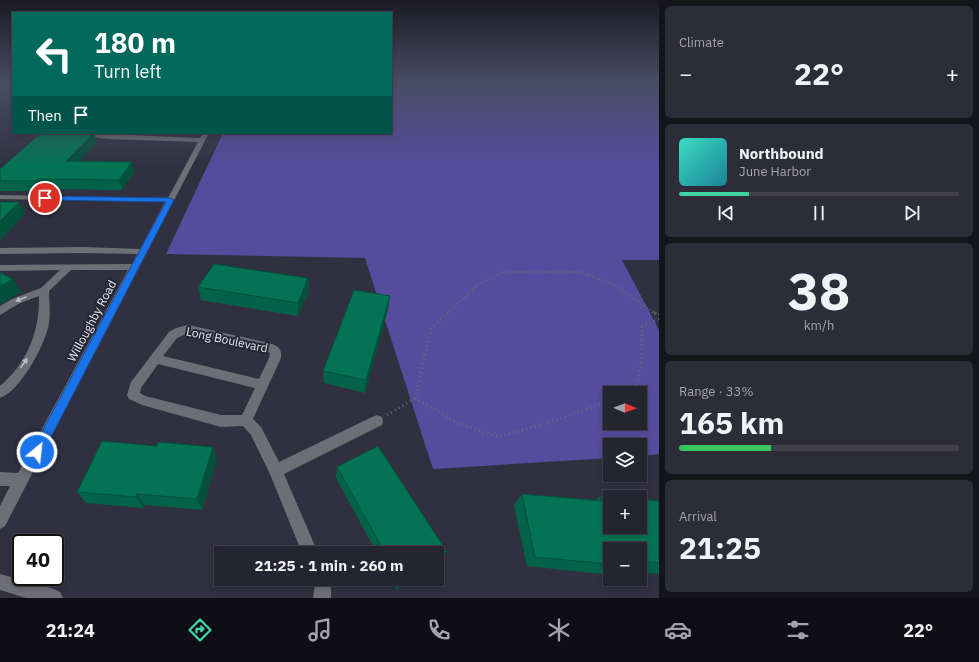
<!DOCTYPE html>
<html lang="en">
<head>
<meta charset="utf-8">
<style>
  :root { --surface:#252431; --page:#2d2c39; --text:#f1f3f6; --muted:#a3a4ab; --line:#42414d; --accent:#40d4a2 }
  body { margin:0; font-family:"IBM Plex Sans",sans-serif; background:var(--page); color:var(--text); height:100vh; display:flex; flex-direction:column; font-size:15px; white-space:nowrap }
  * { box-sizing:border-box; margin:0 }
  p { font-size:13px; color:var(--muted) }
  .icon { flex:none; width:22px; height:22px; fill:none; stroke:currentColor; stroke-width:2; stroke-linecap:round; stroke-linejoin:round }
  .map { position:relative; flex:1; overflow:hidden }
  .side { display:flex; flex-direction:column; gap:6px; padding:6px; background:#14141b; width:320px }
  .side>* { flex:none }
  .banner { position:absolute; left:12px; top:12px; width:380px; height:122px; border-radius:0px; box-shadow:0 2px 6px #0003,0 0 0 1px var(--line); background:#00695c; color:#fff; overflow:hidden }
  .needle { width:26px; rotate:91deg }
  .controls { position:absolute; left:603px; top:386px; display:grid; gap:8px }
  .controls a { display:grid; place-items:center; width:44px; height:44px; border-radius:0px; background:var(--surface); box-shadow:0 2px 6px #0003,0 0 0 1px var(--line); font-size:20px }
  .speed { position:absolute; left:12px; top:534px; display:flex; gap:8px; font-size:20px; font-weight:700; text-align:center }
  .speed>* { display:grid; place-content:center; width:52px; height:52px; border-radius:50%; background:var(--surface); box-shadow:0 2px 6px #0003,0 0 0 1px var(--line); line-height:1 }
  .speed .limit { border:2px solid #111; border-radius:6px; background:#fff; color:#111 }
  .pin { position:absolute; display:grid; place-items:center; width:34px; height:34px; color:#fff; margin:-17px; border:2px solid #fff; border-radius:50%; box-shadow:0 1px 4px #0007 }
  .me { position:absolute; width:44px; margin:-22px; rotate:28deg; stroke-linejoin:round; filter:drop-shadow(0 0 3px #0008) }
  .turn { display:flex; align-items:center; gap:14px; height:84px; padding:0 16px; font-size:18px }
  .turn .icon { width:52px; height:52px; stroke-width:2.5 }
  .turn b { display:block; font-size:28px; line-height:34px }
  .then { display:flex; align-items:center; height:38px; padding:0 16px; background:#0003; gap:8px; font-size:15px }
  .big { font-size:30px; font-weight:800; line-height:1.1 }
  .side .card { flex:1; display:flex; flex-direction:column; justify-content:center; gap:6px; min-width:0; padding:0 14px; border-radius:6px; background:var(--page) }
  .side .dial { align-items:center; gap:0 }
  .dial b { font-size:52px; line-height:1 }
  .song { display:flex; align-items:center; gap:12px }
  .cover { width:48px; height:48px; border-radius:6px; background:linear-gradient(135deg,hsl(170 70% 55%),hsl(190 70% 35%)) }
  .played { height:4px; border-radius:2px; background:linear-gradient(90deg,var(--accent) 25%,var(--line) 25%) }
  .keys { display:flex; justify-content:space-around; direction:ltr }
  .heat { display:flex; justify-content:space-between; align-items:center; font-size:22px; direction:ltr }
  .charge { height:6px; border-radius:3px; background:linear-gradient(90deg,#34c759 33%,var(--line) 0) }
  .trip { position:absolute; left:214px; top:546px; width:230px; height:40px; border-radius:0px; background:var(--surface); box-shadow:0 2px 6px #0003,0 0 0 1px var(--line); font-weight:800; line-height:40px; text-align:center }
  .dock { display:flex; height:64px; justify-content:space-around; align-items:center; background:#0f0e14; color:var(--muted) }
  .dock .icon { width:28px; height:28px }
  .dock .selected { color:var(--accent) }
  .dock b { font-size:18px; color:var(--text) }
  main { display:flex; flex:1; min-height:0 }
  .map>svg:first-child { display:block }
  .forest { fill:#574b9d; fill-rule:evenodd }
  .lines { fill:none; stroke-linecap:round; stroke-linejoin:round }
  .path-far1 { stroke:#686877; stroke-width:2.5; stroke-dasharray:1 2.5; stroke-linecap:butt }
  .path { stroke:#686877; stroke-width:3; stroke-dasharray:1 3.5; stroke-linecap:butt }
  .minor { fill:#6e6e77; fill-rule:evenodd }
  .wall { fill:#036348 }
  .shaded-wall { fill:#03503b }
  .building { fill:#047354; stroke:#03503b }
  .oneway { fill:#bcbcc6 }
  .route { fill:#1a73e8; stroke:#114b97 }
  .labels { text-anchor:middle; stroke-width:4; stroke-linejoin:round; paint-order:stroke }
  .street-label { font-size:12px; fill:#e6e6f1; stroke:#272637 }
</style>
</head>
<body>
<main>
<div class="map">
<svg width="659" height="598" viewBox="0 0 659 598">
  <rect width="100%" height="100%" fill="#313041"/>
  <!-- forest -->
  <path class="forest" d="M391 83H659V260H622L659 330V454L640 456V445H610V458L433 469 365 258 166 254 223 133H391ZM610 393H640V423H610Z"/>
  <g class="lines">
    <!-- path-far1 -->
    <path class="path-far1" d="M447 314 476 286 502 272H580L615 285 654 313 659 314"/>
    <!-- path -->
    <path class="path" d="M654 313 659 314
      M628 393 636 390 642 359V327L659 319
      M415 398 457 423 499 437 557 420 610 400
      M387 415 415 398 431 329 448 313"/>
    <!-- minor -->
    <path class="minor" d="M81 133 200 138 203 133H209L5 526 0 529V506L10 486H0V472L18 473 128 270H71L49 291C49 303 51 316 48 328 43 348 20 391 0 398V386C27 363 40 331 39 296L20 303 0 315V306L12 299 41 288 60 270 0 271V265L132 264 137 254 83 253 0 254V248L83 247 140 249 165 202 0 199V195L168 198 198 142 108 139 83 136 81 135Z
      M188 325 269 343C278 346 282 348 281 358L253 419 261 427 279 462 372 417 377 415 382 417 383 421 382 425 284 474 318 553H302L270 474 251 435 243 426 221 427 142 405 129 399 127 395 131 382 169 332 176 328ZM188 333 266 351 270 353 269 358 259 379 163 356 177 338ZM158 364 255 388 242 415H221L145 396 140 393 141 388Z
      M0 574 54 589 60 592 63 598H26L0 590Z
      M313 579H329L331 584V598H313L315 584Z"/>
  </g>
  <!-- wall -->
  <path class="wall" d="M41 133H94L97 142 79 161 135 171 122 190 43 189 41 191H0V169Z
    M308 278 309 291 298 316 201 300 198 287Z
    M390 296 388 309 365 393 324 383 323 371Z
    M157 446 217 459 202 510 145 505 143 508 86 503 77 492Z
    M378 446 447 552 442 562 437 565V553H377L336 478 337 467Z
    M522 494 596 500 601 496 659 501V574L640 572V549H610V575L527 566 514 505Z
    M391 579H415L397 590Z"/>
  <!-- shaded-wall -->
  <path class="shaded-wall" d="M94 133 97 142 70 171 66 161Z
    M132 162 135 171 122 190 119 180Z
    M38 179 43 189 41 191 36 181Z
    M19 202 25 214 0 241V221Z
    M308 278 309 291 298 316V303Z
    M13 279 21 292 1 304 0 302V286Z
    M390 296 388 309 365 393 366 380Z
    M213 447 217 459 202 510 197 499Z
    M137 494 145 505 143 508 136 497Z
    M447 552 442 562 437 565V558Z
    M404 579H415L397 590 400 582Z"/>
  <!-- building -->
  <path class="building" d="M41 133H94L66 161 132 162 119 180 38 179 36 181H0V169Z
    M0 202H19L0 221Z
    M214 264 308 278 298 303 198 287Z
    M0 273 13 279 0 286Z
    M354 290 390 296 366 380 323 371Z
    M102 441 157 446 158 442 213 447 197 499 137 494 136 497 77 492Z
    M378 446 447 552 437 558V553H385L337 467Z
    M522 494 602 501 601 496 615 497H610V527H640V499L659 501V563L640 561V549H610V564L535 557Z
    M399 579H404L400 582Z"/>
  <!-- one-way arrows -->
  <defs><path id="oneway-solid" d="M-6-.8H1V-3.2L6.5 0L1 3.2V.8H-6Z"/></defs>
  <g class="oneway">
    <use href="#oneway-solid" transform="translate(21 299) rotate(158)"/>
    <use href="#oneway-solid" transform="translate(24 363) rotate(-55)"/>
  </g>
  <!-- sky -->
  <linearGradient id="sky" x2="0" y2="1"><stop stop-color="#1b1a24"/><stop offset="0.5" stop-color="#484e65"/><stop offset="1" stop-color="#484e65" stop-opacity="0"/></linearGradient>
  <rect width="659" height="166" fill="url(#sky)"/>
  <!-- route -->
  <path class="route" d="M43 196 170 198 174 200 41 456 37 457 33 456 31 452 33 448 166 202 45 200 42 198Z"/>
  <g class="labels">
    <!-- street labels -->
    <g class="street-label">
      <text transform="translate(92 321) rotate(-62)" y="4">Willoughby Road</text>
      <text transform="translate(227 340) rotate(12)" y="4">Long Boulevard</text>
    </g>
  </g>
</svg>
<div class="controls">
<a><svg class="needle" viewBox="-14 -14 28 28"><path d="M0-13l5 13h-10z" fill="#e53935"/><path d="M0 13l5-13h-10z" fill="#a3a4ab"/></svg></a>
<a><svg class="icon" aria-label="layers" viewBox="0 0 24 24"><path d="M12 4l9 5-9 5-9-5zM3 14l9 5 9-5"/></svg></a>
<a>+</a>
<a>−</a>
</div>
<div class="speed"><div class="limit">40</div></div>
<div class="pin" style="left:45px;top:198px;background:#d93025"><svg class="icon" aria-label="arrive" viewBox="0 0 24 24"><path d="M6 21V4h12l-3 4 3 4H6"/></svg></div>
<svg class="me" style="left:37px;top:452px" viewBox="-20 -20 40 40"><circle r="17" fill="#1a73e8" stroke="#fff" stroke-width="3"/><path d="M0-11L8 9 0 5-8 9z" fill="#fff"/></svg>
<div class="trip">21:25 · 1 min · 260 m</div>
<div class="banner">
<div class="turn"><svg class="icon" aria-label="left" viewBox="0 0 24 24"><path d="M17 20v-9H6M10 6l-5 5 5 5"/></svg><div><b>180 m</b>Turn left</div></div>
<div class="then">Then<svg class="icon" aria-label="arrive" viewBox="0 0 24 24"><path d="M6 21V4h12l-3 4 3 4H6"/></svg></div>
</div>
</div>
<section class="side">
<div class="card"><p>Climate</p>
<div class="heat"><a>−</a><b class="big">22°</b><a>+</a></div>
</div>
<div class="card">
<div class="song"><i class="cover"></i><div><b>Northbound</b><p>June Harbor</p></div></div>
<div class="played"></div>
<div class="keys"><svg class="icon" aria-label="previous" viewBox="0 0 24 24"><path d="M18 5L8 12l10 7zM5 5v14"/></svg><svg class="icon" aria-label="pause" viewBox="0 0 24 24"><path d="M8 5v14M16 5v14"/></svg><svg class="icon" aria-label="next" viewBox="0 0 24 24"><path d="M6 5l10 7-10 7zM19 5v14"/></svg></div>
</div>
<div class="card dial"><b>38</b><p>km/h</p></div>
<div class="card"><p>Range · 33%</p><b class="big">165 km</b><div class="charge"></div></div>
<div class="card"><p>Arrival</p><b class="big">21:25</b></div>
</section>
</main>
<nav class="dock">
<b>21:24</b>
<svg class="icon selected" aria-label="directions" viewBox="0 0 24 24"><path d="M12 3l9 9-9 9-9-9zM9 14v-3h6M13 9l2 2-2 2"/></svg>
<svg class="icon" aria-label="music" viewBox="0 0 24 24"><path d="M9 18V5l10-2v13"/><circle cx="6" cy="18" r="3"/><circle cx="16" cy="16" r="3"/></svg>
<svg class="icon" aria-label="phone" viewBox="0 0 24 24"><path d="M5 4h4l2 5-3 2q2 4 5 5l2-3 5 2v4C11 20 4 13 5 4z"/></svg>
<svg class="icon" aria-label="climate" viewBox="0 0 24 24"><path d="M12 3v18M4 7l16 10M4 17L20 7"/></svg>
<svg class="icon" aria-label="car" viewBox="0 0 24 24"><path d="M5 17H2v-5l4-1 3-4h7l3 4 3 1v5h-3M9 17h6M6 11h13"/><circle cx="7" cy="17" r="2"/><circle cx="17" cy="17" r="2"/></svg>
<svg class="icon" aria-label="filters" viewBox="0 0 24 24"><path d="M4 7h16M4 17h16"/><circle cx="9" cy="7" r="2"/><circle cx="15" cy="17" r="2"/></svg>
<b>22°</b>
</nav>
</body>
</html>
